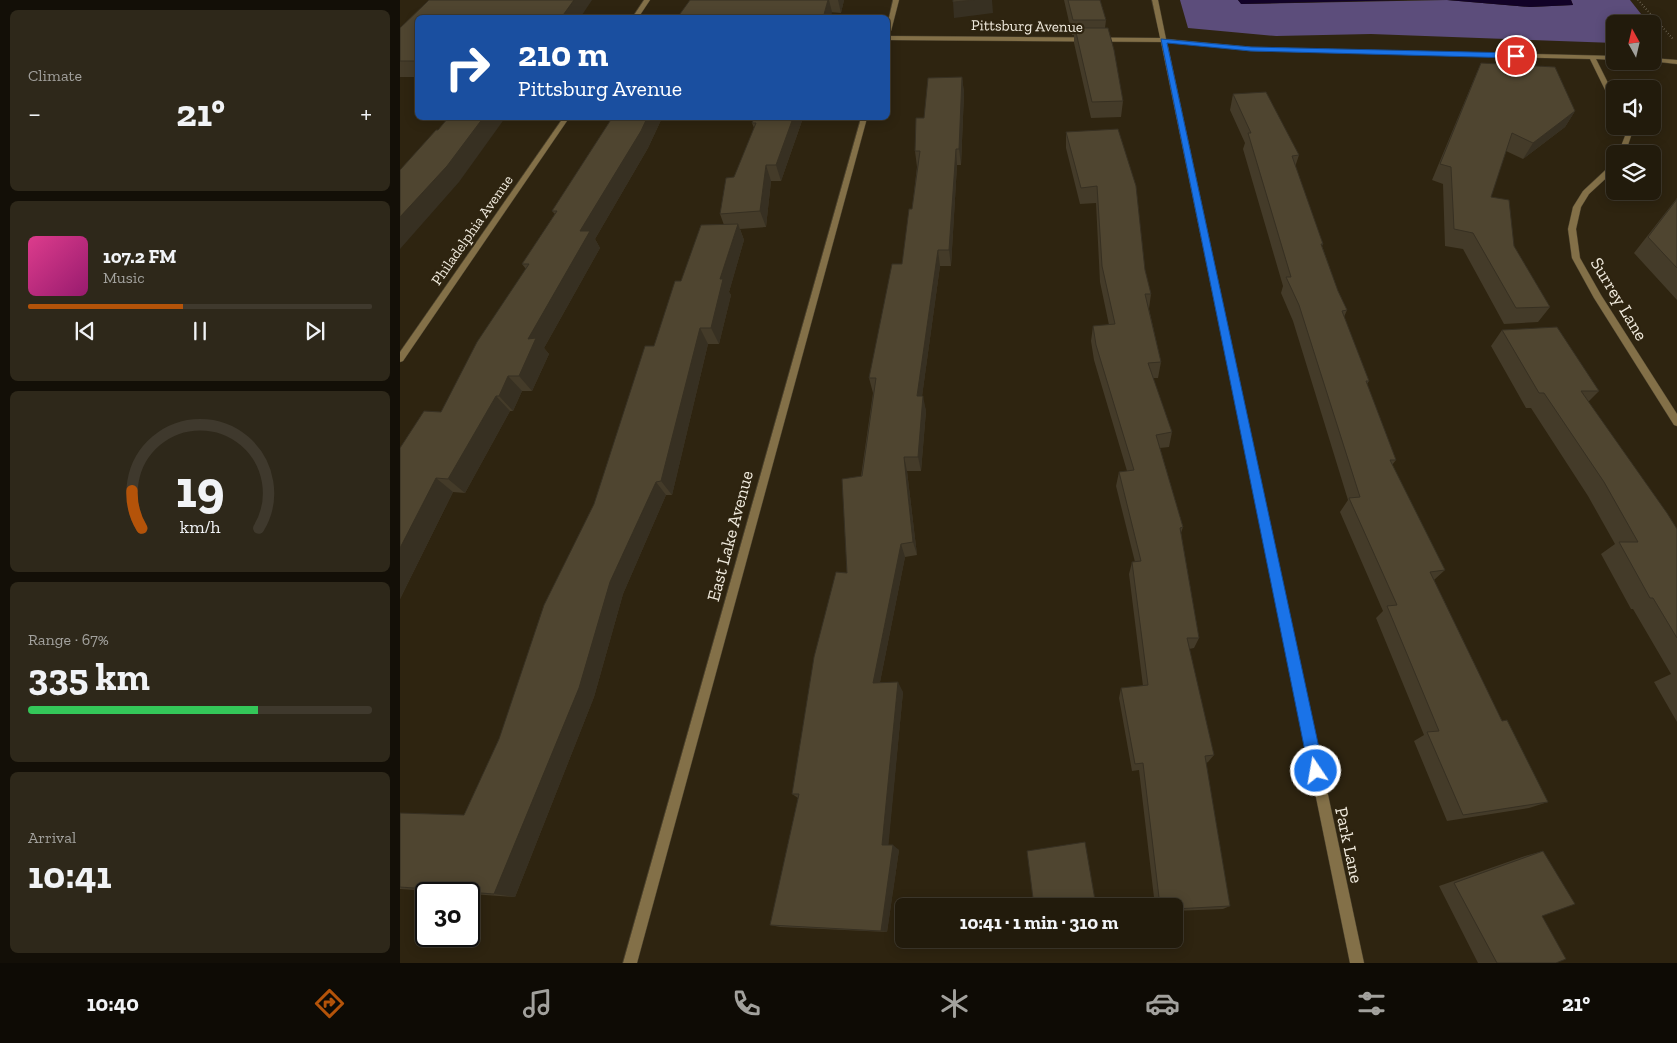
<!DOCTYPE html>
<html lang="en">
<head>
<meta charset="utf-8">
<style>
  :root { --surface:#221b0c; --page:#2e281a; --text:#f1f3f6; --muted:#a2a19d; --line:#3f392d; --accent:#b45309 }
  body { margin:0; font-family:"Zilla Slab",serif; background:var(--page); color:var(--text); height:100vh; display:flex; flex-direction:column; font-size:19px; white-space:nowrap }
  * { box-sizing:border-box; margin:0 }
  p { font-size:16px; color:var(--muted) }
  .icon { flex:none; width:28px; height:28px; fill:none; stroke:currentColor; stroke-width:2; stroke-linecap:round; stroke-linejoin:round }
  .map { position:relative; flex:1; overflow:hidden }
  .panel { display:flex; flex-direction:column; gap:10px; padding:10px; background:#130f07; width:400px }
  .panel>* { flex:none }
  .banner { position:absolute; left:15px; top:15px; width:475px; height:105px; border-radius:8px; box-shadow:0 2px 12px #0003,0 0 0 1px var(--line); background:#1a4fa0; color:#fff; overflow:hidden }
  .needle { width:32px; rotate:352deg }
  .tools { position:absolute; left:1206px; top:15px; display:grid; gap:10px }
  .tools a { display:grid; place-items:center; width:55px; height:55px; border-radius:8px; background:var(--surface); box-shadow:0 2px 12px #0003,0 0 0 1px var(--line); font-size:25px }
  .speed { position:absolute; left:15px; top:882px; display:flex; gap:10px; font-size:25px; font-weight:700; text-align:center }
  .speed>* { display:grid; place-content:center; width:65px; height:65px; border-radius:50%; background:var(--surface); box-shadow:0 2px 12px #0003,0 0 0 1px var(--line); line-height:1 }
  .speed .limit { border:2px solid #111; border-radius:8px; background:#fff; color:#111 }
  .pin { position:absolute; display:grid; place-items:center; width:42px; height:42px; color:#fff; margin:-21px; border:2px solid #fff; border-radius:50%; box-shadow:0 1px 5px #0007 }
  .me { position:absolute; width:55px; margin:-28px; rotate:348deg; stroke-linejoin:round; filter:drop-shadow(0 0 4px #0008) }
  .turn { display:flex; align-items:center; gap:18px; height:105px; padding:0 20px; font-size:22px }
  .turn .icon { width:65px; height:65px; stroke-width:2.5 }
  .turn b { display:block; font-size:35px; line-height:42px }
  .big { font-size:38px; font-weight:800; line-height:1.1 }
  .panel .widget { flex:1; display:flex; flex-direction:column; justify-content:center; gap:8px; min-width:0; padding:0 18px; border-radius:8px; background:var(--page) }
  .panel .dial { align-items:center; gap:0 }
  .dial svg { height:130px; overflow:visible; fill:none; stroke:var(--line); stroke-width:7; stroke-linecap:round; text-anchor:middle }
  .dial text { fill:var(--text); stroke:none }
  .song { display:flex; align-items:center; gap:15px }
  .cover { width:60px; height:60px; border-radius:8px; background:linear-gradient(135deg,hsl(330 70% 55%),hsl(320 70% 35%)) }
  .played { height:5px; border-radius:2px; background:linear-gradient(90deg,var(--accent) 45%,var(--line) 45%) }
  .keys { display:flex; justify-content:space-around; direction:ltr }
  .heat { display:flex; justify-content:space-between; align-items:center; font-size:28px; direction:ltr }
  .charge { height:8px; border-radius:4px; background:linear-gradient(90deg,#34c759 67%,var(--line) 0) }
  .trip { position:absolute; left:495px; top:898px; width:288px; height:50px; border-radius:8px; background:var(--surface); box-shadow:0 2px 12px #0003,0 0 0 1px var(--line); font-weight:800; line-height:50px; text-align:center }
  .dock { display:flex; height:80px; justify-content:space-around; align-items:center; background:#0e0b05; color:var(--muted) }
  .dock .icon { width:35px; height:35px }
  .dock .selected { color:var(--accent) }
  .dock b { font-size:22px; color:var(--text) }
  main { display:flex; flex:1; min-height:0 }
  .map>svg:first-child { display:block }
  .forest { fill:#5c4d7b }
  .water { fill:#120227 }
  .lines { fill:none; stroke-linecap:round; stroke-linejoin:round }
  .minor-casing { stroke:#49402d; stroke-width:1 }
  .path { stroke:#867e6d; stroke-width:2; stroke-dasharray:0.5 2.5; stroke-linecap:butt }
  .minor { fill:#837048; fill-rule:evenodd }
  .wall { fill:#443b29 }
  .shaded-wall { fill:#373022 }
  .building { fill:#4f4530; stroke:#373022 }
  .route { fill:#1a73e8; stroke:#114b97 }
  .labels { text-anchor:middle; stroke-width:4.5; stroke-linejoin:round; paint-order:stroke }
  .far-street-label { font-size:15px; fill:#f0eadd; stroke:#2e2410 }
  .street-label { font-size:18px; fill:#f0eadd; stroke:#2e2410 }
</style>
</head>
<body>
<main>
<section class="panel">
<div class="widget"><p>Climate</p>
<div class="heat"><a>−</a><b class="big">21°</b><a>+</a></div>
</div>
<div class="widget">
<div class="song"><i class="cover"></i><div><b>107.2 FM</b><p>Music</p></div></div>
<div class="played"></div>
<div class="keys"><svg class="icon" aria-label="previous" viewBox="0 0 24 24"><path d="M18 5L8 12l10 7zM5 5v14"/></svg><svg class="icon" aria-label="pause" viewBox="0 0 24 24"><path d="M8 5v14M16 5v14"/></svg><svg class="icon" aria-label="next" viewBox="0 0 24 24"><path d="M6 5l10 7-10 7zM19 5v14"/></svg></div>
</div>
<div class="widget dial"><svg viewBox="0 0 100 80">
<path d="M14 69A42 42 0 1 1 86 69"/>
<path d="M14 69A42 42 0 0 1 8 46" stroke="#b45309"/>
<text x="50" y="56" font-size="32" font-weight="700">19</text>
<text x="50" y="72" font-size="11">km/h</text>
</svg></div>
<div class="widget"><p>Range · 67%</p><b class="big">335 km</b><div class="charge"></div></div>
<div class="widget"><p>Arrival</p><b class="big">10:41</b></div>
</section>
<div class="map">
<svg width="1277" height="963" viewBox="0 0 1277 963">
  <rect width="100%" height="100%" fill="#2e2410"/>
  <!-- forest -->
  <path class="forest" d="M780 0H838L842 4 1047 0 1130 7 1173 5 1171 0H1230L1249 24H1215V43L971 34 876 36 788 28Z"/>
  <!-- water -->
  <path class="water" d="M838 0H1008L841 4Z
    M1047 0H1171L1173 5 1130 7Z"/>
  <g class="lines">
    <!-- minor casing -->
    <g class="minor-casing">
      <path id="minor" d="M244 0H250L238 18H232Z
        M493 0H499L491 31 488 33V22Z
        M752 0H758L766 39 851 47 1215 56V60L1196 59 1215 97V106L1212 104 1190 59 851 51 767 42 964 963H950L761 42 488 40V36L760 38Z
        M1252 58 1277 60V64L1250 61H1252Z
        M163 118H169L3 361 0 362V352Z
        M461 118H467L237 963H223Z
        M1223 126H1229L1231 136 1225 154H1218L1225 136Z
        M1212 164H1215V170L1189 194 1181 207 1176 229 1180 258 1201 295 1277 414V426L1274 425 1194 298 1172 258 1168 229 1173 207 1183 191Z"/>
    </g>
    <!-- path -->
    <path class="path" d="M1238 0 1273 39"/>
    <!-- minor -->
    <use href="#minor" class="minor"/>
  </g>
  <!-- wall -->
  <path class="wall" d="M290 0H444L441 13Z
    M664 0H700L706 20 705 28 723 101 721 117 691 118 674 43V35H672Z
    M18 18V77H0V28Z
    M1081 63 1175 111 1165 127 1123 159 1106 151 1091 197 1114 246 1150 307 1138 322 1104 324 1063 249 1045 246 1043 184 1032 180 1074 79Z
    M562 77 564 93 561 165H557L551 266H540L522 396 526 411 521 471H507L517 555 505 557 480 682 503 692 488 845 499 850 487 932 380 927 370 925 398 798 392 794 447 573 473 393 469 378 502 264 512 209 517 167 515 151 524 118Z
    M833 94 899 155 895 167 923 244 922 246 938 291 947 310 944 317 969 381 967 384 996 460 992 465 1045 570 1034 580 1102 721 1148 802 1129 808 1047 821 1014 741 1024 735 976 618 983 611 940 512 948 500 893 321 881 293 883 286 843 149 845 143 830 110Z
    M212 118H262L248 148 195 239 200 248 144 348 149 354 132 391H122L113 411H110L65 493 53 492 0 599V448L41 412 126 269 122 264 155 214 152 211Z
    M354 118H403L381 181H371L366 227 340 229 344 240 329 292 331 295 319 344H308L272 495H266L223 594 194 697 115 897 0 889V813L64 815 99 739 194 504 254 346 281 281 324 225 320 214 354 128 352 123Z
    M666 132 745 270 751 294 749 309 761 362 758 378H753L772 432 769 447 760 448 783 527 781 533 799 638 794 648 789 649 814 755 808 762 806 763 830 906 823 909 774 911V906H755L739 770 732 771 719 698 721 688 743 686 729 574 732 562H735L716 486 719 472 727 471 694 360 691 341 693 326 709 325 700 282 696 203 680 204 666 148Z
    M1277 198V300L1234 253Z
    M1102 330 1199 391 1188 402 1277 529V722L1254 682 1271 674 1233 609H1231L1201 554 1215 544 1188 496 1131 408H1126L1091 346Z
    M1143 851 1142 916 1156 963H1078L1039 886 1125 856Z
    M695 900 693 903 673 906H634Z"/>
  <!-- shaded-wall -->
  <path class="shaded-wall" d="M174 0H192L180 18H161Z
    M428 0H429L432 12 431 18H423Z
    M438 0H444L441 13Z
    M575 0H592L593 13 554 18 553 2Z
    M562 77 564 93 561 165 559 149Z
    M1175 111 1165 127 1123 159 1133 143Z
    M83 118H105L59 182 0 249V217Z
    M247 118H262L248 148 195 239 200 248 144 348 149 354 132 391 119 376 128 339 180 231Z
    M393 118H403L381 181 376 165Z
    M556 149 557 165 551 266 549 250Z
    M366 165 371 181 366 227 360 211Z
    M338 224 344 240 329 292 331 295 319 344 311 328 320 279Z
    M538 250 540 266 520 411 517 396Z
    M300 328 308 344 272 495 261 481Z
    M108 376 122 391 113 411 99 396Z
    M96 396 110 411 65 493 48 479Z
    M523 396 526 411 521 471 518 457Z
    M504 457 507 471 517 555 513 542Z
    M36 478 53 492 0 599V548Z
    M256 482 266 495 223 594 194 697 115 897 94 894 210 582Z
    M501 544 505 557 478 692 473 683Z
    M498 682 503 692 488 850 482 845Z
    M493 845 499 850 487 932 481 931Z"/>
  <!-- building -->
  <path class="building" d="M29 0H174L161 18H18V61H0V28Z
    M290 0H428L423 18H277Z
    M553 0H575L553 2Z
    M668 0H700L706 20H673Z
    M675 28H708L714 50 723 101 692 102Z
    M1081 63 1155 67 1175 111 1133 143 1112 133 1091 197 1109 200 1114 246 1150 307 1116 308 1073 233 1054 229 1051 167 1040 164Z
    M562 77 559 149H556L549 250H538L517 396H523L518 457H504L513 542 501 544 473 683 498 682 482 845H493L481 931 370 925 399 794H392L414 657 436 572 447 573 442 479 462 476 476 378H469L492 264H502L509 209H512L520 151H515L516 118H524L528 78Z
    M866 92 899 155 892 156 923 244H921L938 291 947 310 942 311 969 381H966L996 460H990L1045 570 1030 572 1102 721 1107 720 1148 802 1063 815 1027 732 1039 731 987 606 997 605 949 498 960 497 899 305 886 277H891L848 133H851L833 94Z
    M48 118H83L47 166 0 217V170L36 130H38Z
    M212 118H247L241 131 180 231H190L128 339 136 338 119 376H108L99 396H96L48 479 36 478 0 548V448L24 411 41 412 77 342 129 264H122L157 211H152Z
    M354 118H393L376 165H366L360 211 320 214 326 178 334 177 356 123H352Z
    M718 129 736 186 745 270 751 294H745L761 362 748 363 772 432 756 435 783 527 780 528 799 638H787L814 755 805 756 830 906 774 909V906H760L743 763 735 764 721 688 748 685 732 562 741 561 719 472 734 470 696 345 693 326 715 324 702 266 697 186 681 188 666 132Z
    M1277 199V268L1248 237Z
    M338 224 320 279H323L311 328H300L261 481 256 482 210 582 179 688 94 894 0 887V813L64 815 99 739 144 605 194 504 245 346H254L275 281H281L301 225Z
    M1157 327 1199 391H1181L1267 513 1277 529V638L1253 598H1250L1219 542H1238L1204 482 1144 393H1139L1102 330Z
    M685 842 695 900 658 906H634L627 851Z
    M1143 851 1175 904 1142 916 1166 959 1156 963H1097L1054 883Z"/>
  <!-- route -->
  <path class="route" d="M761 39 851 47 1116 53 1119 56 1116 58 851 51 767 43 924 771 921 776 916 778 911 776 909 771Z"/>
  <g class="labels">
    <!-- far-street labels -->
    <g class="far-street-label">
      <text transform="translate(627 26) rotate(1)" y="5">Pittsburg Avenue</text>
      <text transform="translate(72 230) rotate(-55)" y="5">Philadelphia Avenue</text>
    </g>
    <!-- street labels -->
    <g class="street-label">
      <text transform="translate(1219 299) rotate(59)" y="6">Surrey Lane</text>
      <text transform="translate(330 536) rotate(-75)" y="6">East Lake Avenue</text>
      <text transform="translate(949 845) rotate(78)" y="6">Park Lane</text>
    </g>
  </g>
</svg>
<div class="tools">
<a><svg class="needle" viewBox="-14 -14 28 28"><path d="M0-13l5 13h-10z" fill="#e53935"/><path d="M0 13l5-13h-10z" fill="#a2a19d"/></svg></a>
<a><svg class="icon" aria-label="sound" viewBox="0 0 24 24"><path d="M4 9h4l5-4v14l-5-4H4zM17 9q2 3 0 6"/></svg></a>
<a><svg class="icon" aria-label="layers" viewBox="0 0 24 24"><path d="M12 4l9 5-9 5-9-5zM3 14l9 5 9-5"/></svg></a>
</div>
<div class="speed"><div class="limit">30</div></div>
<div class="pin" style="left:1116px;top:56px;background:#d93025"><svg class="icon" aria-label="arrive" viewBox="0 0 24 24"><path d="M6 21V4h12l-3 4 3 4H6"/></svg></div>
<svg class="me" style="left:916px;top:771px" viewBox="-20 -20 40 40"><circle r="17" fill="#1a73e8" stroke="#fff" stroke-width="3"/><path d="M0-11L8 9 0 5-8 9z" fill="#fff"/></svg>
<div class="trip">10:41 · 1 min · 310 m</div>
<div class="banner">
<div class="turn"><svg class="icon" aria-label="right" viewBox="0 0 24 24"><path d="M7 20v-9h11M14 6l5 5-5 5"/></svg><div><b>210 m</b>Pittsburg Avenue</div></div>
</div>
</div>
</main>
<nav class="dock">
<b>10:40</b>
<svg class="icon selected" aria-label="directions" viewBox="0 0 24 24"><path d="M12 3l9 9-9 9-9-9zM9 14v-3h6M13 9l2 2-2 2"/></svg>
<svg class="icon" aria-label="music" viewBox="0 0 24 24"><path d="M9 18V5l10-2v13"/><circle cx="6" cy="18" r="3"/><circle cx="16" cy="16" r="3"/></svg>
<svg class="icon" aria-label="phone" viewBox="0 0 24 24"><path d="M5 4h4l2 5-3 2q2 4 5 5l2-3 5 2v4C11 20 4 13 5 4z"/></svg>
<svg class="icon" aria-label="climate" viewBox="0 0 24 24"><path d="M12 3v18M4 7l16 10M4 17L20 7"/></svg>
<svg class="icon" aria-label="car" viewBox="0 0 24 24"><path d="M5 17H2v-5l4-1 3-4h7l3 4 3 1v5h-3M9 17h6M6 11h13"/><circle cx="7" cy="17" r="2"/><circle cx="17" cy="17" r="2"/></svg>
<svg class="icon" aria-label="filters" viewBox="0 0 24 24"><path d="M4 7h16M4 17h16"/><circle cx="9" cy="7" r="2"/><circle cx="15" cy="17" r="2"/></svg>
<b>21°</b>
</nav>
</body>
</html>
